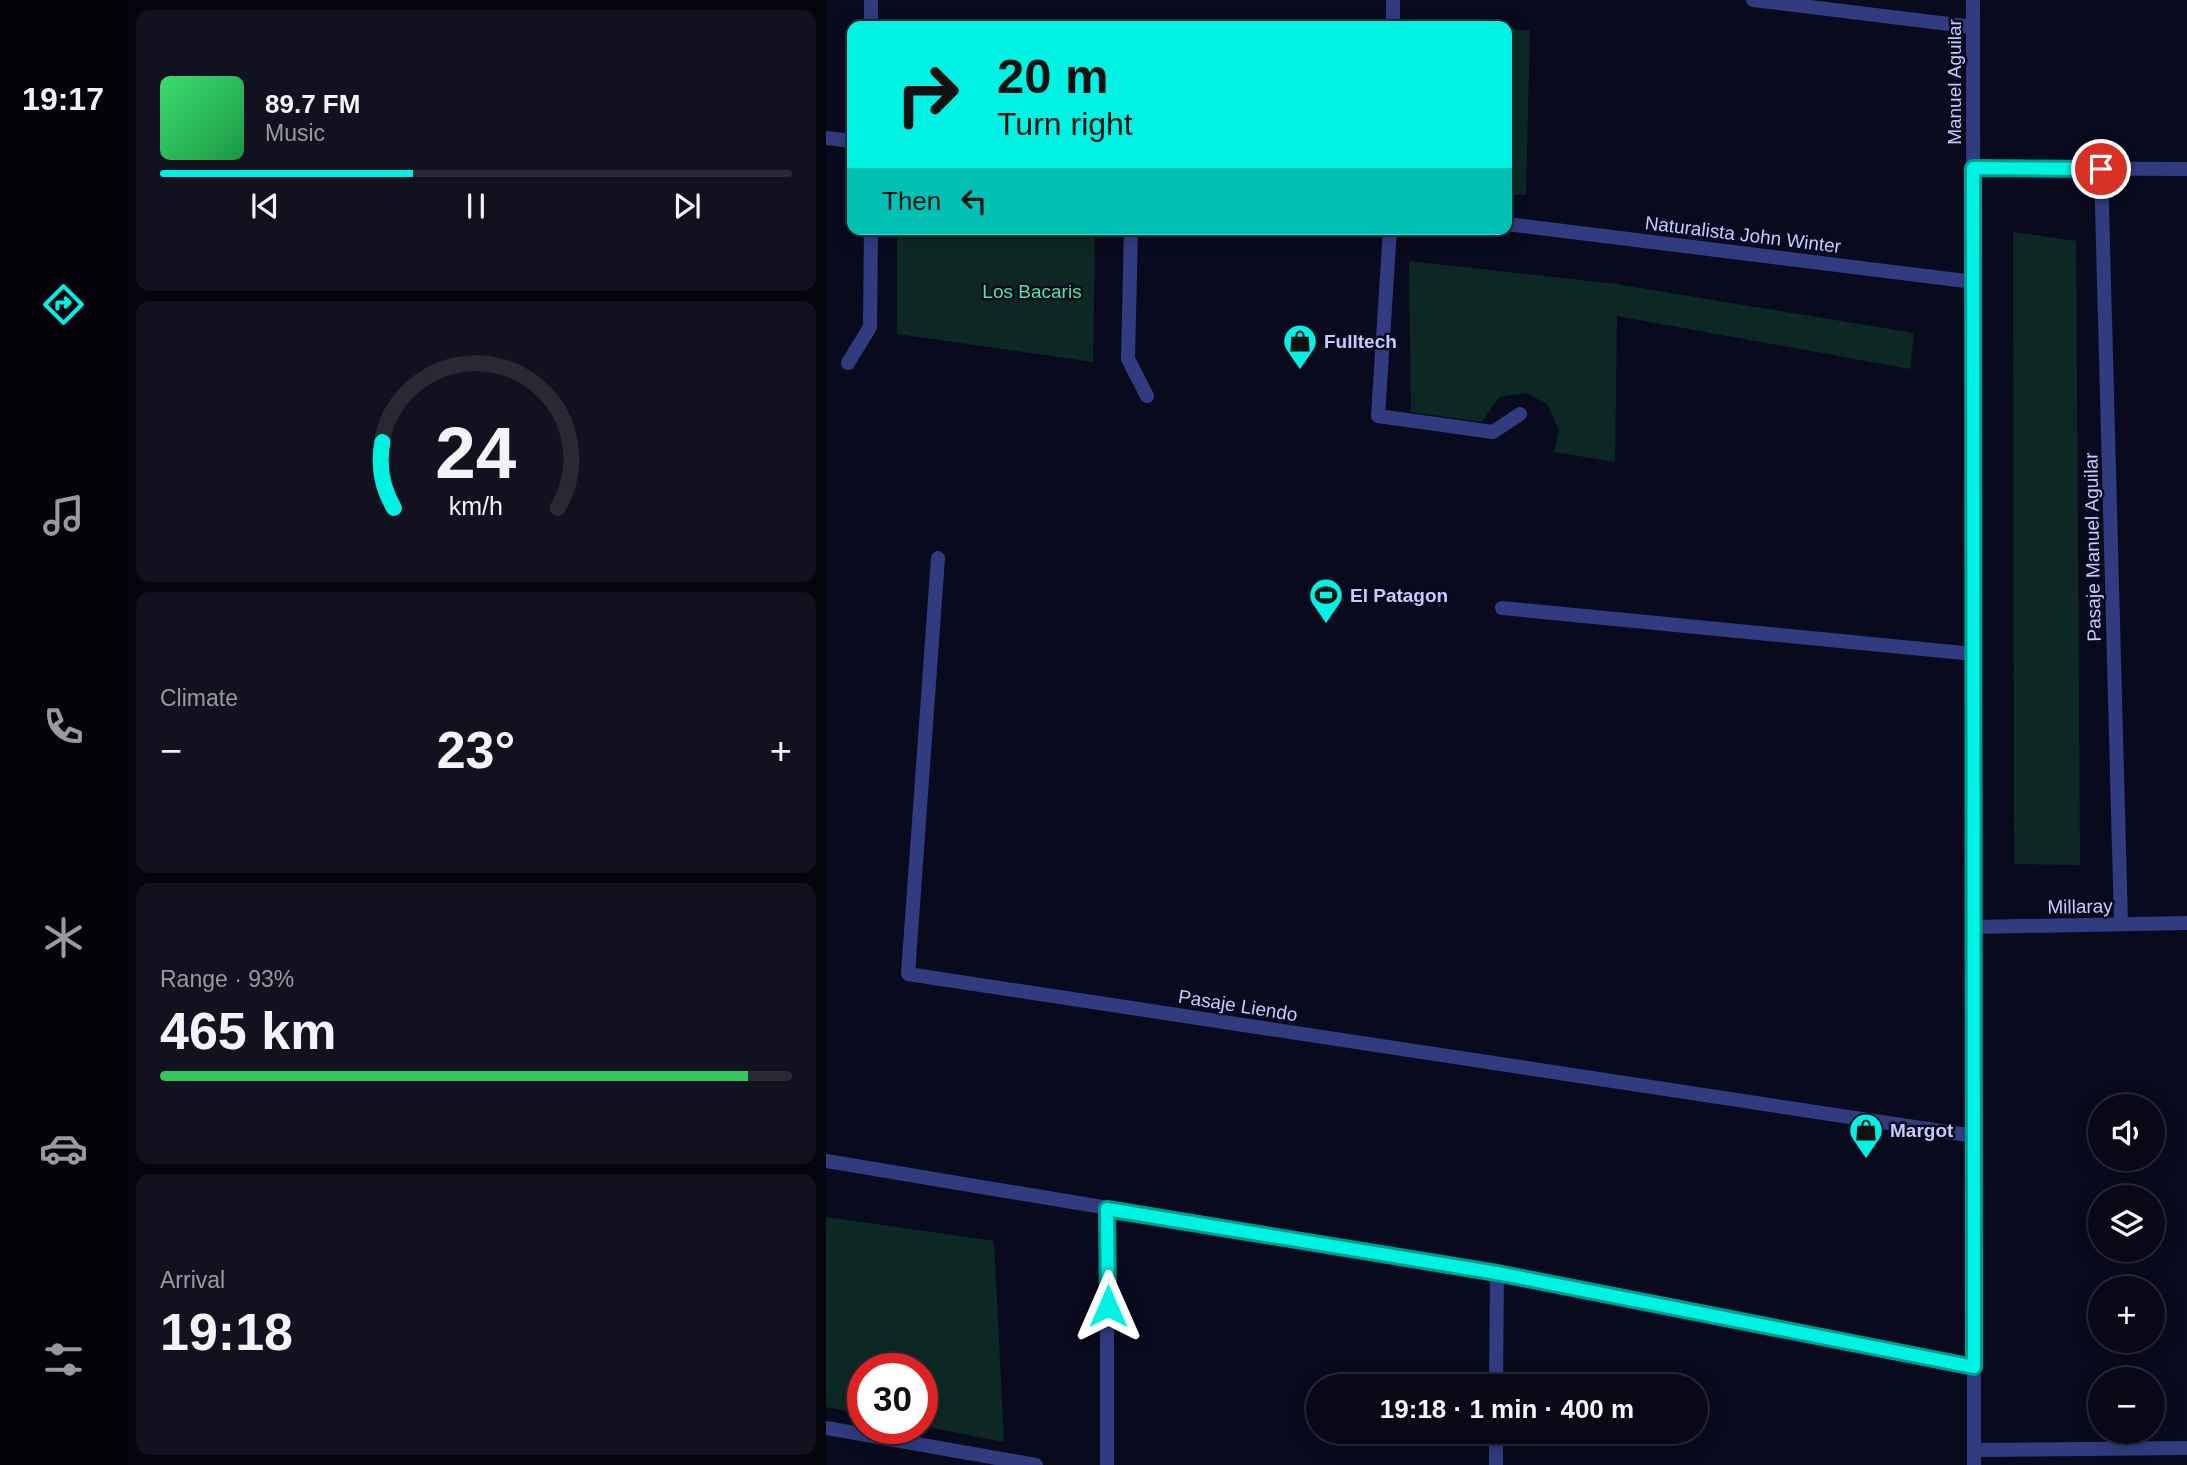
<!DOCTYPE html>
<html lang="en">
<head>
<meta charset="utf-8">
<style>
  :root { --surface:#080816; --page:#11111f; --text:#f1f3f6; --muted:#989aa1; --line:#292935; --accent:#00f2e2 }
  body { margin:0; font-family:Arial,sans-serif; background:var(--page); color:var(--text); height:100vh; display:flex; flex-direction:column; font-size:26px; white-space:nowrap }
  * { box-sizing:border-box; margin:0 }
  p { font-size:23px; color:var(--muted) }
  .icon { flex:none; width:38px; height:38px; fill:none; stroke:currentColor; stroke-width:2; stroke-linecap:round; stroke-linejoin:round }
  .map { position:relative; flex:1; overflow:hidden }
  .panel { display:flex; flex-direction:column; gap:10px; padding:10px; background:#04040c; width:700px }
  .panel>* { flex:none }
  .hud { position:absolute; left:21px; top:21px; width:665px; height:214px; border-radius:14px; box-shadow:0 4px 18px #0003,0 0 0 2px var(--line); background:#00f2e2; color:#111; overflow:hidden }
  .tools { position:absolute; left:1262px; top:1094px; display:grid; gap:14px }
  .tools a { display:grid; place-items:center; width:77px; height:77px; border-radius:50%; background:var(--surface); box-shadow:0 4px 18px #0003,0 0 0 2px var(--line); font-size:35px }
  .speed { position:absolute; left:21px; top:1353px; display:flex; gap:14px; font-size:35px; font-weight:700; text-align:center }
  .speed>* { display:grid; place-content:center; width:91px; height:91px; border-radius:50%; background:var(--surface); box-shadow:0 4px 18px #0003,0 0 0 2px var(--line); line-height:1 }
  .speed .limit { border:10px solid #d22; background:#fff; color:#111 }
  .pin { position:absolute; display:grid; place-items:center; width:60px; height:60px; color:#fff; margin:-30px; border:4px solid #fff; border-radius:50%; box-shadow:0 2px 7px #0007 }
  .me { position:absolute; width:77px; margin:-38px; rotate:0deg; stroke-linejoin:round; filter:drop-shadow(0 0 5px #0008) }
  .turn { display:flex; align-items:center; gap:24px; height:147px; padding:0 35px; font-size:32px }
  .turn .icon { width:91px; height:91px; stroke-width:2.5 }
  .turn b { display:block; font-size:49px; line-height:60px }
  .then { display:flex; align-items:center; height:66px; padding:0 35px; background:#0003; gap:14px; font-size:26px }
  .big { font-size:52px; font-weight:700; line-height:1.1 }
  .panel .widget { flex:1; display:flex; flex-direction:column; justify-content:center; gap:10px; min-width:0; padding:0 24px; border-radius:14px; background:var(--page) }
  .panel .dial { align-items:center; gap:0 }
  .dial svg { height:182px; overflow:visible; fill:none; stroke:var(--line); stroke-width:7; stroke-linecap:round; text-anchor:middle }
  .dial text { fill:var(--text); stroke:none }
  .song { display:flex; align-items:center; gap:21px }
  .cover { width:84px; height:84px; border-radius:10px; background:linear-gradient(135deg,hsl(140 70% 55%),hsl(140 70% 35%)) }
  .played { height:7px; border-radius:4px; background:linear-gradient(90deg,var(--accent) 40%,var(--line) 40%) }
  .keys { display:flex; justify-content:space-around; direction:ltr }
  .heat { display:flex; justify-content:space-between; align-items:center; font-size:38px; direction:ltr }
  .charge { height:10px; border-radius:5px; background:linear-gradient(90deg,#34c759 93%,var(--line) 0) }
  .trip { position:absolute; left:480px; top:1374px; width:402px; height:70px; border-radius:35px; background:var(--surface); box-shadow:0 4px 18px #0003,0 0 0 2px var(--line); font-weight:700; line-height:70px; text-align:center }
  main { display:flex; flex:1; min-height:0 }
  .menu { display:flex; flex-direction:column; width:126px; justify-content:space-around; align-items:center; background:#030309; color:var(--muted) }
  .menu .icon { width:49px; height:49px }
  .menu .current { color:var(--accent) }
  .menu b { font-size:32px; color:var(--text) }
  .map>svg:first-child { display:block }
  .green { fill:#0d2823 }
  .lines { fill:none; stroke-linecap:round; stroke-linejoin:round }
  .service { stroke:#313b80; stroke-width:14 }
  .minor { stroke:#313b80; stroke-width:14 }
  .tertiary { stroke:#313b80; stroke-width:14 }
  .route-casing { stroke:#009d93; stroke-width:18 }
  .route { stroke:#00f2e2; stroke-width:12 }
  .labels { text-anchor:middle; stroke-width:5; stroke-linejoin:round; paint-order:stroke }
  .street-label { font-size:19px; fill:#c7caff; stroke:#0a0a1e }
  .park-label { font-size:19px; fill:#4be7a6; stroke:#0a0a1e }
  .poi-label { font-size:19px; font-weight:bold; fill:#c7caff; stroke:#0a0a1e; text-anchor:start }
</style>
</head>
<body>
<main>
<nav class="menu">
<b>19:17</b>
<svg class="icon current" aria-label="directions" viewBox="0 0 24 24"><path d="M12 3l9 9-9 9-9-9zM9 14v-3h6M13 9l2 2-2 2"/></svg>
<svg class="icon" aria-label="music" viewBox="0 0 24 24"><path d="M9 18V5l10-2v13"/><circle cx="6" cy="18" r="3"/><circle cx="16" cy="16" r="3"/></svg>
<svg class="icon" aria-label="phone" viewBox="0 0 24 24"><path d="M5 4h4l2 5-3 2q2 4 5 5l2-3 5 2v4C11 20 4 13 5 4z"/></svg>
<svg class="icon" aria-label="climate" viewBox="0 0 24 24"><path d="M12 3v18M4 7l16 10M4 17L20 7"/></svg>
<svg class="icon" aria-label="car" viewBox="0 0 24 24"><path d="M5 17H2v-5l4-1 3-4h7l3 4 3 1v5h-3M9 17h6M6 11h13"/><circle cx="7" cy="17" r="2"/><circle cx="17" cy="17" r="2"/></svg>
<svg class="icon" aria-label="filters" viewBox="0 0 24 24"><path d="M4 7h16M4 17h16"/><circle cx="9" cy="7" r="2"/><circle cx="15" cy="17" r="2"/></svg>
</nav>
<section class="panel">
<div class="widget">
<div class="song"><i class="cover"></i><div><b>89.7 FM</b><p>Music</p></div></div>
<div class="played"></div>
<div class="keys"><svg class="icon" aria-label="previous" viewBox="0 0 24 24"><path d="M18 5L8 12l10 7zM5 5v14"/></svg><svg class="icon" aria-label="pause" viewBox="0 0 24 24"><path d="M8 5v14M16 5v14"/></svg><svg class="icon" aria-label="next" viewBox="0 0 24 24"><path d="M6 5l10 7-10 7zM19 5v14"/></svg></div>
</div>
<div class="widget dial"><svg viewBox="0 0 100 80">
<path d="M14 69A42 42 0 1 1 86 69"/>
<path d="M14 69A42 42 0 0 1 9 40" stroke="#00f2e2"/>
<text x="50" y="56" font-size="32" font-weight="700">24</text>
<text x="50" y="72" font-size="11">km/h</text>
</svg></div>
<div class="widget"><p>Climate</p>
<div class="heat"><a>−</a><b class="big">23°</b><a>+</a></div>
</div>
<div class="widget"><p>Range · 93%</p><b class="big">465 km</b><div class="charge"></div></div>
<div class="widget"><p>Arrival</p><b class="big">19:18</b></div>
</section>
<div class="map">
<svg width="1361" height="1465" viewBox="0 0 1361 1465">
  <rect width="100%" height="100%" fill="#0a0a1e"/>
  <!-- green -->
  <path class="green" d="M681 29 704 30 700 195H681Z
    M71 229H269L267 362 71 334Z
    M1187 232 1250 241 1254 865 1188 864Z
    M583 261 790 284 1088 333 1084 369 791 316 789 462 728 452 733 430 721 404 700 393 673 397 656 422 585 412Z
    M0 1217 168 1241 178 1442 96 1426V1368H37V1414L0 1407Z"/>
  <g class="lines">
    <!-- service -->
    <path class="service" d="M927 0 1147 27
      M676 608 1148 654"/>
    <!-- minor -->
    <path class="minor" d="M45 0V26
      M567 26V0
      M0 138 26 141
      M1147 168 1361 169
      M1275 169 1295 924
      M681 224 1148 282
      M305 229 302 359 321 396
      M564 229 552 416 667 432 694 414
      M22 363 44 327 45 229
      M112 558 82 974 1148 1136
      M1148 927 1361 923
      M0 1161 671 1273 1148 1367
      M281 1209V1465
      M670 1386 671 1273
      M0 1428 210 1465
      M1148 1450 1361 1448
      M670 1465V1432"/>
    <!-- tertiary -->
    <path class="tertiary" d="M1147 0 1148 1465"/>
  </g>
  <g class="lines">
    <!-- route casing -->
    <g class="route-casing">
      <path id="route" d="M282 1306 281 1209 671 1273 1148 1367 1147 168 1275 169"/>
    </g>
    <!-- route -->
    <use href="#route" class="route"/>
  </g>
  <!-- icons -->
  <defs>
    <g id="shop-pin" transform="scale(1.75)"><path d="M0 17L-7.5 6A9.5 9.5 0 1 1 7.5 6Z" fill="#00f2e2" stroke="#0a0a1e"/><path d="M-5-2.5h2.3a2.7 3.5 0 0 1 5.4 0H5L5.5 6h-11ZM-1.5-2.5h3a1.5 2.3 0 0 0-3 0Z" fill="#111"/></g>
    <g id="stadium-pin" transform="scale(1.75)"><path d="M0 17L-7.5 6A9.5 9.5 0 1 1 7.5 6Z" fill="#00f2e2" stroke="#0a0a1e"/><path d="M0-5a6.5 5 0 1 0 0 10a6.5 5 0 1 0 0-10ZM-3.5-1.8h7v3.6h-7Z" fill="#111"/></g>
  </defs>
  <g fill-rule="evenodd">
    <use href="#shop-pin" x="474" y="341"/>
    <use href="#stadium-pin" x="500" y="595"/>
    <use href="#shop-pin" x="1040" y="1130"/>
  </g>
  <g class="labels">
    <!-- street labels -->
    <g class="street-label">
      <text transform="translate(1128 82) rotate(-90)" y="7">Manuel Aguilar</text>
      <text transform="translate(917 234) rotate(7)" y="7">Naturalista John Winter</text>
      <text transform="translate(1266 547) rotate(-91)" y="7">Pasaje Manuel Aguilar</text>
      <text transform="translate(1254 906) rotate(-1)" y="7">Millaray</text>
      <text transform="translate(412 1005) rotate(9)" y="7">Pasaje Liendo</text>
    </g>
    <!-- park labels -->
    <g class="park-label">
      <text x="206" y="298">Los Bacaris</text>
    </g>
    <!-- poi labels -->
    <g class="poi-label">
      <text x="498" y="348">Fulltech</text>
      <text x="524" y="602">El Patagon</text>
      <text x="1064" y="1137">Margot</text>
    </g>
  </g>
</svg>
<div class="tools">
<a><svg class="icon" aria-label="sound" viewBox="0 0 24 24"><path d="M4 9h4l5-4v14l-5-4H4zM17 9q2 3 0 6"/></svg></a>
<a><svg class="icon" aria-label="layers" viewBox="0 0 24 24"><path d="M12 4l9 5-9 5-9-5zM3 14l9 5 9-5"/></svg></a>
<a>+</a>
<a>−</a>
</div>
<div class="speed"><div class="limit">30</div></div>
<div class="pin" style="left:1275px;top:169px;background:#d93025"><svg class="icon" aria-label="arrive" viewBox="0 0 24 24"><path d="M6 21V4h12l-3 4 3 4H6"/></svg></div>
<svg class="me" style="left:282px;top:1306px" viewBox="-20 -20 40 40"><path d="M0-17L14 15 0 8-14 15z" fill="#00f2e2" stroke="#fff" stroke-width="4"/></svg>
<div class="trip">19:18 · 1 min · 400 m</div>
<div class="hud">
<div class="turn"><svg class="icon" aria-label="right" viewBox="0 0 24 24"><path d="M7 20v-9h11M14 6l5 5-5 5"/></svg><div><b>20 m</b>Turn right</div></div>
<div class="then">Then<svg class="icon" aria-label="left" viewBox="0 0 24 24"><path d="M17 20v-9H6M10 6l-5 5 5 5"/></svg></div>
</div>
</div>
</main>
</body>
</html>
